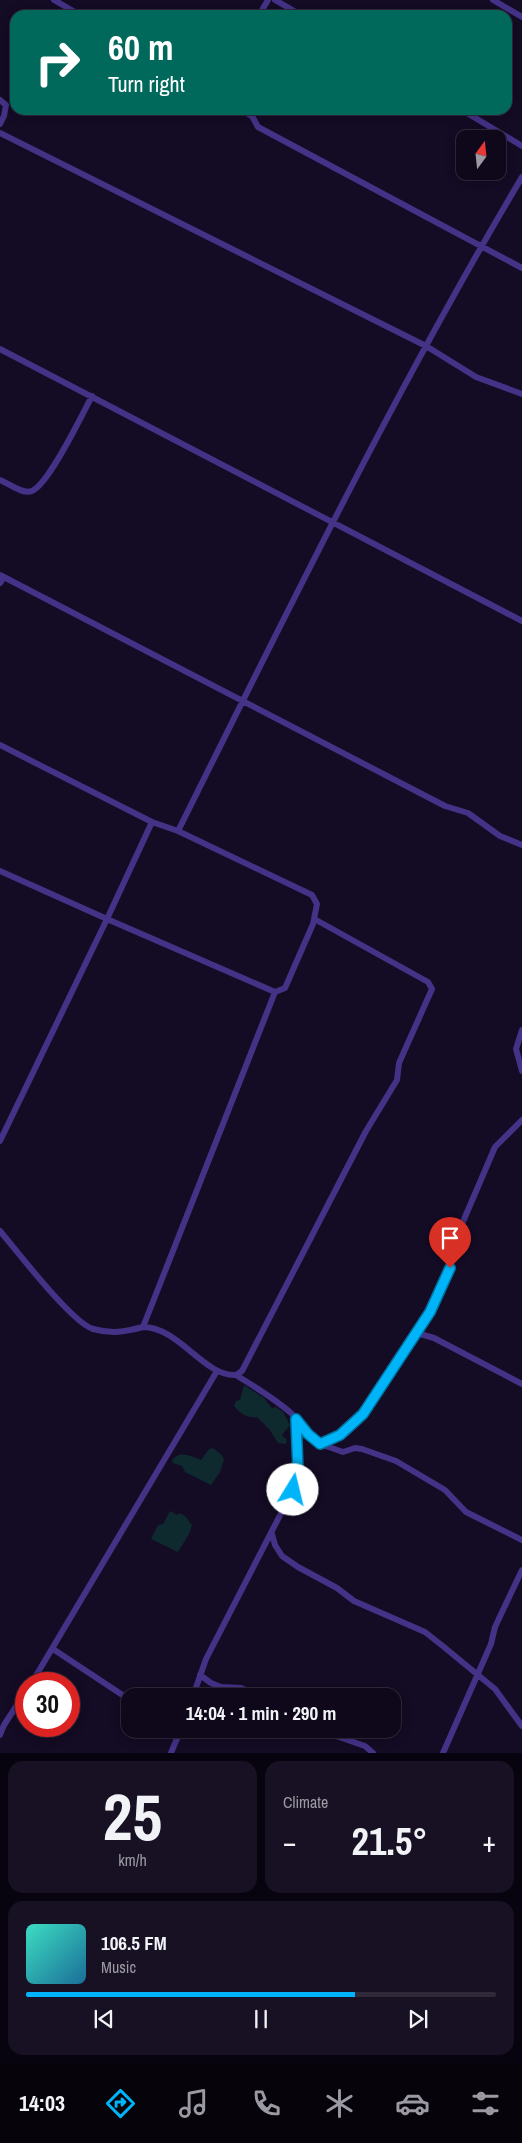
<!DOCTYPE html>
<html lang="en">
<head>
<meta charset="utf-8">
<style>
  :root { --surface:#0f081b; --page:#181124; --text:#f1f3f6; --muted:#9b9aa3; --line:#2f293a; --accent:#00b4f9 }
  body { margin:0; font-family:"Archivo Narrow",sans-serif; background:var(--page); color:var(--text); height:100vh; display:flex; flex-direction:column; font-size:19px; white-space:nowrap }
  * { box-sizing:border-box; margin:0 }
  p { font-size:16px; color:var(--muted) }
  .icon { flex:none; width:28px; height:28px; fill:none; stroke:currentColor; stroke-width:2; stroke-linecap:round; stroke-linejoin:round }
  .map { position:relative; height:1753px; overflow:hidden }
  .panel { display:flex; flex-direction:column; gap:8px; padding:8px; background:#08040f; flex:1 }
  .panel>* { flex:none }
  .top-card { position:absolute; left:10px; top:10px; width:502px; height:105px; border-radius:15px; box-shadow:0 2px 12px #0003,0 0 0 1px var(--line); background:#00695c; color:#fff; overflow:hidden }
  .needle { width:32px; rotate:15deg }
  .fabs { position:absolute; left:456px; top:130px; display:grid; gap:10px }
  .fabs a { display:grid; place-items:center; width:50px; height:50px; border-radius:10px; background:var(--surface); box-shadow:0 2px 12px #0003,0 0 0 1px var(--line); font-size:25px }
  .speed { position:absolute; left:15px; top:1672px; display:flex; gap:10px; font-size:25px; font-weight:700; text-align:center }
  .speed>* { display:grid; place-content:center; width:65px; height:65px; border-radius:50%; background:var(--surface); box-shadow:0 2px 12px #0003,0 0 0 1px var(--line); line-height:1 }
  .speed .limit { border:8px solid #d22; background:#fff; color:#111 }
  .pin { position:absolute; display:grid; place-items:center; width:42px; height:42px; color:#fff; margin:-51px -21px; border-radius:50% 50% 50% 0; rotate:-45deg; box-shadow:0 0 5px #0007 }
  .pin .icon { rotate:45deg }
  .me { position:absolute; width:55px; margin:-28px; rotate:9deg; stroke-linejoin:round; filter:drop-shadow(0 0 4px #0008) }
  .turn { display:flex; align-items:center; gap:18px; height:105px; padding:0 15px; font-size:22px }
  .turn .icon { width:65px; height:65px; stroke-width:2.5 }
  .turn b { display:block; font-size:35px; line-height:42px }
  .big { font-size:38px; font-weight:800; line-height:1.1 }
  .panel .tile { flex:1; display:flex; flex-direction:column; justify-content:center; gap:8px; min-width:0; padding:0 18px; border-radius:15px; background:var(--page) }
  .panel .dial { align-items:center; gap:0 }
  .dial b { font-size:65px; line-height:1 }
  .song { display:flex; align-items:center; gap:15px }
  .cover { width:60px; height:60px; border-radius:8px; background:linear-gradient(135deg,hsl(170 70% 55%),hsl(200 70% 35%)) }
  .played { height:5px; border-radius:2px; background:linear-gradient(90deg,var(--accent) 70%,var(--line) 70%) }
  .keys { display:flex; justify-content:space-around; direction:ltr }
  .heat { display:flex; justify-content:space-between; align-items:center; font-size:28px; direction:ltr }
  .panel .tiles { flex:1; display:grid; gap:8px; grid-template-columns:1fr 1fr }
  .tile:last-child { grid-column:span 2 }
  .trip { position:absolute; left:121px; top:1688px; width:280px; height:50px; border-radius:15px; background:var(--surface); box-shadow:0 2px 12px #0003,0 0 0 1px var(--line); font-weight:800; line-height:50px; text-align:center }
  .tab-bar { display:flex; height:80px; justify-content:space-around; align-items:center; background:#06030b; color:var(--muted) }
  .tab-bar .icon { width:35px; height:35px }
  .tab-bar .selected { color:var(--accent) }
  .tab-bar b { font-size:22px; color:var(--text) }
  .map>svg:first-child { display:block }
  .green { fill:#0e2a2e }
  .lines { fill:none; stroke-linecap:round; stroke-linejoin:round }
  .minor { stroke:#443287; stroke-width:6 }
  .route-casing { stroke:#0075a2; stroke-width:12 }
  .route { stroke:#00b4f9; stroke-width:9 }
</style>
</head>
<body>
<div class="map">
<svg width="522" height="1753" viewBox="0 0 522 1753">
  <rect width="100%" height="100%" fill="#140b24"/>
  <!-- green -->
  <path class="green" d="M244 1385 264 1398 272 1408 276 1407 283 1412 290 1425 282 1435 287 1440 286 1444 278 1443 269 1429 257 1417C249 1419 239 1413 234 1406L236 1401 240 1400Z
    M213 1448 222 1455 224 1460 220 1472 211 1485 185 1472 182 1466 173 1463 172 1460C180 1450 190 1456 201 1460L209 1449Z
    M170 1511 177 1515 179 1513 185 1516 192 1525 189 1534 178 1552 151 1539 158 1525 163 1524Z"/>
  <g class="lines">
    <!-- minor -->
    <path class="minor" d="M54 0 80 15
      M275 0 301 15
      M493 0 522 17
      M259 15 268 0
      M0 100 6 105 4 116 0 124
      M241 110 252 116 258 127 522 268
      M462 110 522 146
      M0 133 426 346 476 377 522 394
      M0 349 522 621
      M0 480C8 483 23 495 32 491 49 484 82 415 92 396
      M0 575 445 806 468 813 500 836 522 845
      M0 583 4 577
      M0 745 152 822
      M178 831 312 895 317 904 313 924 285 988 275 992
      M0 871 107 919 0 1141
      M522 1030 516 1049 522 1071
      M0 1231C17 1251 72 1323 93 1329 112 1334 124 1332 143 1327L275 992 107 919 152 822 178 831C288 610 396 389 522 177
      M143 1327C179 1327 204 1377 236 1375L242 1371 366 1131 397 1080 399 1063 432 989 428 982 318 921
      M417 1333 434 1338 522 1384
      M236 1375C255 1387 274 1398 291 1413 301 1423 307 1436 320 1444L340 1435 363 1414 420 1328 447 1278 462 1224 495 1147 522 1120
      M320 1444 343 1452 355 1448 362 1449 396 1461 445 1490 466 1512 522 1540
      M272 1534 275 1545 282 1556 298 1567 337 1588 354 1601 425 1632 444 1647 495 1689 522 1726
      M53 1649 130 1700
      M200 1675 211 1683 221 1687 241 1688 258 1696
      M31 1684 217 1371
      M193 1696 206 1659 293 1490 297 1470 296 1419
      M316 1729 365 1746 373 1753
      M0 1735 4 1725 26 1691
      M171 1753 181 1729
      M443 1753 491 1644 495 1627 522 1570"/>
  </g>
  <g class="lines">
    <!-- route casing -->
    <g class="route-casing">
      <path id="route" d="M293 1490 298 1470 296 1419 308 1434 320 1444 340 1435 363 1414 430 1312 450 1268"/>
    </g>
    <!-- route -->
    <use href="#route" class="route"/>
  </g>
</svg>
<div class="fabs">
<a><svg class="needle" viewBox="-14 -14 28 28"><path d="M0-13l5 13h-10z" fill="#e53935"/><path d="M0 13l5-13h-10z" fill="#9b9aa3"/></svg></a>
</div>
<div class="speed"><div class="limit">30</div></div>
<div class="pin" style="left:450px;top:1268px;background:#d93025"><svg class="icon" aria-label="arrive" viewBox="0 0 24 24"><path d="M6 21V4h12l-3 4 3 4H6"/></svg></div>
<svg class="me" style="left:293px;top:1490px" viewBox="-20 -20 40 40"><circle r="19" fill="#fff"/><path d="M0-13L10 11 0 6-10 11z" fill="#00b4f9"/></svg>
<div class="trip">14:04 · 1 min · 290 m</div>
<div class="top-card">
<div class="turn"><svg class="icon" aria-label="right" viewBox="0 0 24 24"><path d="M7 20v-9h11M14 6l5 5-5 5"/></svg><div><b>60 m</b>Turn right</div></div>
</div>
</div>
<section class="panel">
<div class="tiles">
<div class="tile dial"><b>25</b><p>km/h</p></div>
<div class="tile"><p>Climate</p>
<div class="heat"><a>−</a><b class="big">21.5°</b><a>+</a></div>
</div>
<div class="tile">
<div class="song"><i class="cover"></i><div><b>106.5 FM</b><p>Music</p></div></div>
<div class="played"></div>
<div class="keys"><svg class="icon" aria-label="previous" viewBox="0 0 24 24"><path d="M18 5L8 12l10 7zM5 5v14"/></svg><svg class="icon" aria-label="pause" viewBox="0 0 24 24"><path d="M8 5v14M16 5v14"/></svg><svg class="icon" aria-label="next" viewBox="0 0 24 24"><path d="M6 5l10 7-10 7zM19 5v14"/></svg></div>
</div>
</div>
</section>
<nav class="tab-bar">
<b>14:03</b>
<svg class="icon selected" aria-label="directions" viewBox="0 0 24 24"><path d="M12 3l9 9-9 9-9-9zM9 14v-3h6M13 9l2 2-2 2"/></svg>
<svg class="icon" aria-label="music" viewBox="0 0 24 24"><path d="M9 18V5l10-2v13"/><circle cx="6" cy="18" r="3"/><circle cx="16" cy="16" r="3"/></svg>
<svg class="icon" aria-label="phone" viewBox="0 0 24 24"><path d="M5 4h4l2 5-3 2q2 4 5 5l2-3 5 2v4C11 20 4 13 5 4z"/></svg>
<svg class="icon" aria-label="climate" viewBox="0 0 24 24"><path d="M12 3v18M4 7l16 10M4 17L20 7"/></svg>
<svg class="icon" aria-label="car" viewBox="0 0 24 24"><path d="M5 17H2v-5l4-1 3-4h7l3 4 3 1v5h-3M9 17h6M6 11h13"/><circle cx="7" cy="17" r="2"/><circle cx="17" cy="17" r="2"/></svg>
<svg class="icon" aria-label="filters" viewBox="0 0 24 24"><path d="M4 7h16M4 17h16"/><circle cx="9" cy="7" r="2"/><circle cx="15" cy="17" r="2"/></svg>
</nav>
</body>
</html>
